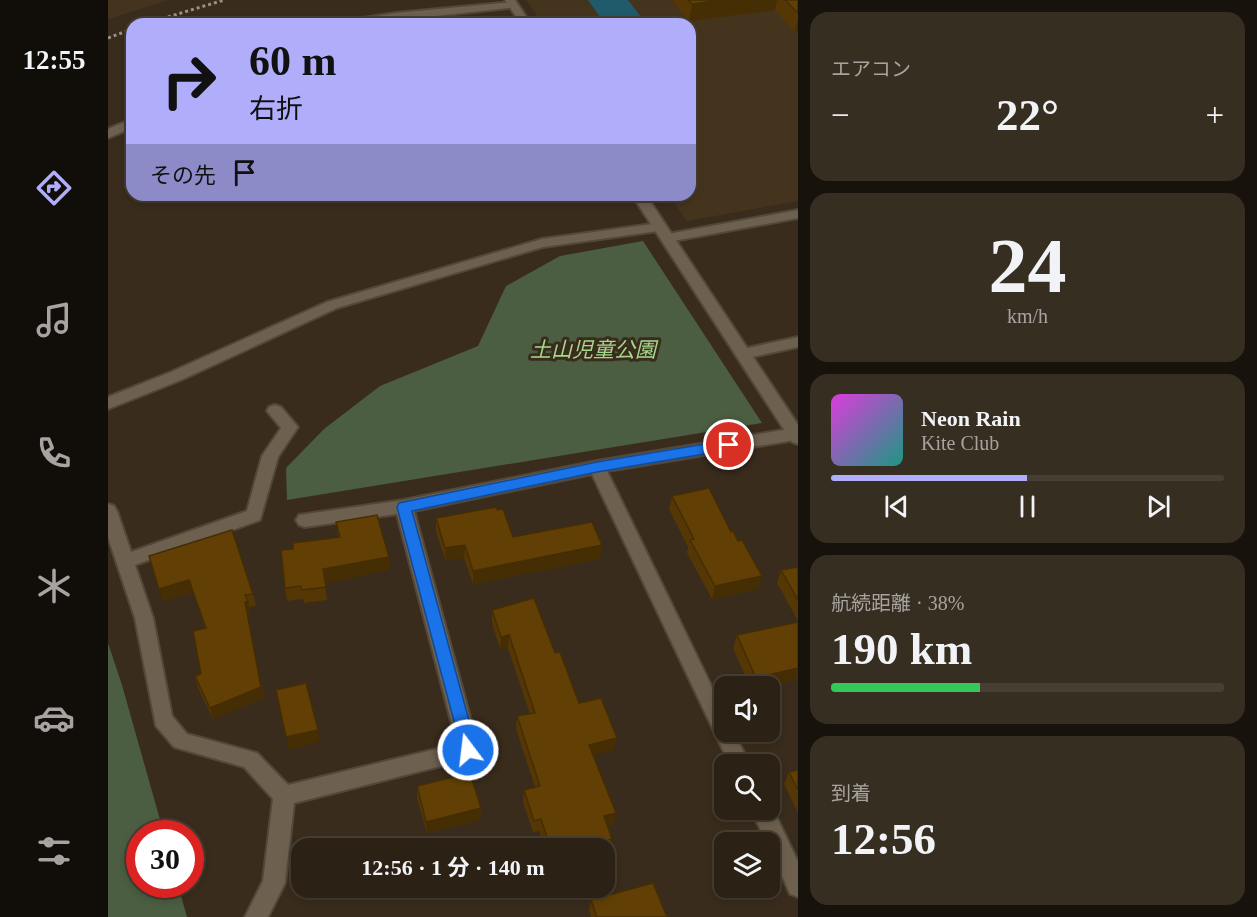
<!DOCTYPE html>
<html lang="ja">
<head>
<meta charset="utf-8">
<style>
  :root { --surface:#2b2115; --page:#372e22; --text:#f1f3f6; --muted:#a6a3a0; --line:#473e34; --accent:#b0aefa }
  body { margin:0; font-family:"Times New Roman","Noto Sans JP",serif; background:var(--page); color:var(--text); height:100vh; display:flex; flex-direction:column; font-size:22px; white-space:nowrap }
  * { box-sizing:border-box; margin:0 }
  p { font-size:20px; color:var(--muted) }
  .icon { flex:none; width:33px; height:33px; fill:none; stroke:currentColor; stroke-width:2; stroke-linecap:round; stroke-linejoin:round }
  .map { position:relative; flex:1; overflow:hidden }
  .side { display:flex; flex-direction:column; gap:12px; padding:12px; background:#18120c; width:459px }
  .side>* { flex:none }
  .guide { position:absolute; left:18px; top:18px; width:570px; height:183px; border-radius:18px; box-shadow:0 3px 9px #0003,0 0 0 2px var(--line); background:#b0aefa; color:#111; overflow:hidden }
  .buttons { position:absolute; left:606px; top:676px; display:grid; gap:12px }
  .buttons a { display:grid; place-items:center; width:66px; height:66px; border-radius:12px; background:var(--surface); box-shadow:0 3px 9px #0003,0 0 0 2px var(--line); font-size:30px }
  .speed { position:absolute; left:18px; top:820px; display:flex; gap:12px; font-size:30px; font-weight:700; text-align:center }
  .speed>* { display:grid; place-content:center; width:78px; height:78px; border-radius:50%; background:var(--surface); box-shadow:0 3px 9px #0003,0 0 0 2px var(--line); line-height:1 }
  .speed .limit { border:9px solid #d22; background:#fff; color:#111 }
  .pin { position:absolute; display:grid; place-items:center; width:51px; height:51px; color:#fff; margin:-26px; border:3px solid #fff; border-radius:50%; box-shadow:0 2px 6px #0007 }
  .me { position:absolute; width:66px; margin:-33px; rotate:345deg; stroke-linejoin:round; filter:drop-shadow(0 0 4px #0008) }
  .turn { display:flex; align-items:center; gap:21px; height:126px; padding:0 24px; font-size:27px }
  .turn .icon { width:78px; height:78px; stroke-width:2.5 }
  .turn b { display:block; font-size:42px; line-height:51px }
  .then { display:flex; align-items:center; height:57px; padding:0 24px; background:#0003; gap:12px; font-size:22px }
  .big { font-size:45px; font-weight:700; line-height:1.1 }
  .side .widget { flex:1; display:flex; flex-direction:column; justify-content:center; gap:9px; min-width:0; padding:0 21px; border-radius:18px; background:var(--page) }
  .side .dial { align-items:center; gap:0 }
  .dial b { font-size:78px; line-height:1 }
  .song { display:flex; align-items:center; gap:18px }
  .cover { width:72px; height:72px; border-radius:9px; background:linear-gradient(135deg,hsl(300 70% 55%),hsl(170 70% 35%)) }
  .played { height:6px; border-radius:3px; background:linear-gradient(90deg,var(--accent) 50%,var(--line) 50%) }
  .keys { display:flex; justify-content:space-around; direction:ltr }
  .heat { display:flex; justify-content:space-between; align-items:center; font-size:33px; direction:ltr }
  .charge { height:9px; border-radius:4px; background:linear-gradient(90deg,#34c759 38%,var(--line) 0) }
  .trip { position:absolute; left:183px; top:838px; width:324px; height:60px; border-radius:18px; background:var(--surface); box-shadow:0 3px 9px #0003,0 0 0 2px var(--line); font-weight:700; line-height:60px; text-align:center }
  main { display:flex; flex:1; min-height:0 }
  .tab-bar { display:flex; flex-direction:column; width:108px; justify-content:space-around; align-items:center; background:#110d08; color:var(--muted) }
  .tab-bar .icon { width:42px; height:42px }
  .tab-bar .selected { color:var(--accent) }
  .tab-bar b { font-size:27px; color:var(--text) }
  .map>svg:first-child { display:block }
  .built { fill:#45341d }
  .green { fill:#4b5e41 }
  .water { fill:#1f5b6b }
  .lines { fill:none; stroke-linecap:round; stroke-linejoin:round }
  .minor-casing { stroke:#524739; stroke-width:4 }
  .tertiary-casing { stroke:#524739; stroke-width:4 }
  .path { stroke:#9b9183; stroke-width:3; stroke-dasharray:3 3; stroke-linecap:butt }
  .minor { fill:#6e604e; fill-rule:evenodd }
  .tertiary { fill:#6e604e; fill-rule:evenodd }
  .wall { fill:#543704 }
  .shaded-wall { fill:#452d04 }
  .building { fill:#624005; stroke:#452d04; stroke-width:1.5 }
  .route { fill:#1a73e8; stroke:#114b97; stroke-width:1.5 }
  .labels { text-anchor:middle; stroke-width:6; stroke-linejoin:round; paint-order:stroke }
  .park-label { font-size:21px; font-style:italic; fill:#a6d68c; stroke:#392c1c }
</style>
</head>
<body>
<main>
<nav class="tab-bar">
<b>12:55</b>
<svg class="icon selected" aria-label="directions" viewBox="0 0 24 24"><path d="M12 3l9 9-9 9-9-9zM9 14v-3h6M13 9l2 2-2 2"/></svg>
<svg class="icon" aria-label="music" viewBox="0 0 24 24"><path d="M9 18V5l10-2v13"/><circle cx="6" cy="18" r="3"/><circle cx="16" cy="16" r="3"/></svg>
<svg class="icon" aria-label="phone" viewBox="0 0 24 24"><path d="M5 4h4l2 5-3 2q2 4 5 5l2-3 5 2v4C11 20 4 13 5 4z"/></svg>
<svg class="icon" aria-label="climate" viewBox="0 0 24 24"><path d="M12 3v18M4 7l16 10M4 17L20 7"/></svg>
<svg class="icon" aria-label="car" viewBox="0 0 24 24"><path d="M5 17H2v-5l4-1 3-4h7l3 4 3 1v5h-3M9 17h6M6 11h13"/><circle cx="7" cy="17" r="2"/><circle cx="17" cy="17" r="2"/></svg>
<svg class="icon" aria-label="filters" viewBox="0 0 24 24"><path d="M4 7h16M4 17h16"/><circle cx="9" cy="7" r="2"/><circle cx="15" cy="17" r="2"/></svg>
</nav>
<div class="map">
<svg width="690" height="917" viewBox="0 0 690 917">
  <rect width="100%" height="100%" fill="#392c1c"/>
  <!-- built -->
  <path class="built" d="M0 0H61L0 19Z
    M418 0H690V201L579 221 560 195H582V24H435Z"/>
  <!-- green -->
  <path class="green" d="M535 241 654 423 179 500 178 468 216 429 272 386 370 346 398 286 452 256Z
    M0 643 14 685 56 834H32V885H70L79 917H0Z"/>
  <!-- water -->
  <path class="water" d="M480 0H520L538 24H497Z"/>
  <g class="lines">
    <!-- minor casing -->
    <g class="minor-casing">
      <path id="minor" d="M405 2 410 5 409 7 257 24H231L236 21 288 13Z
        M24 119V128L0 138V129Z
        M690 210V218L560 242 553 238 560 234Z
        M552 223 559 227 557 230 435 247 229 308 73 380 0 409V397L63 372 219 302 434 239Z
        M690 337V347L635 359 627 354 635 349Z
        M167 405 173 407 190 427 170 457 152 520 27 565 45 618 64 716 79 734 149 753 180 785 349 744 289 514 197 527 191 525 188 520 191 515 296 500 489 461 687 428 690 429V439L687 440 499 471 616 712V732H626L642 765H622L484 474 306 511 371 750 368 756 361 759 186 803 177 883 160 917H137L155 881 165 799 136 767 66 747 48 726 27 618 0 537V504L6 506 9 511 23 552 139 511 154 456 173 428 159 411 161 407Z
        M662 803 690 862V897L682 894 662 849V843H659L643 810H662Z"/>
    </g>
    <!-- tertiary casing -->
    <g class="tertiary-casing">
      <path id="tertiary" d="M397 0H407L423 24H413Z
        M524 195H538L690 425V444L684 442Z"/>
    </g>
    <!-- path -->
    <path class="path" d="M37 24 116 0
      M0 38 24 29"/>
    <!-- minor -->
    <use href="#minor" class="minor"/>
    <!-- tertiary -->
    <use href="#tertiary" class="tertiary"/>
  </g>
  <!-- wall -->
  <path class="wall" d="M564 0H690V31L687 32 667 10 581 21Z
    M564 496 623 532 654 576 650 589 604 599 579 553 580 547 561 509Z
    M328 518 405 537 492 559 365 584 356 558 338 561 328 532Z
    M228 522 281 557V570L217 583 219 600 196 603 195 599 179 601 177 588 185 549 230 537Z
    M41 556 145 594 148 606 141 607 142 613 139 614 156 698 105 719 90 688 87 676 93 674 97 628 85 592 55 601Z
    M690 567V621L669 583 673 570Z
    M384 610 447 653 471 703 506 750 485 755 508 813 506 824 499 826 502 850 496 849H438L431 831 425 832 415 802 416 790 427 787 408 729 409 716 422 714 400 648 392 649 384 623Z
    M690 622V679L658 687H642L625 648 629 635Z
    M690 770V813L676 784 681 772Z
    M309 786 373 808 372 820 319 833 309 798Z
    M483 900 559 917H483L481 910Z"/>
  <!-- shaded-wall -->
  <path class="shaded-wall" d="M614 0H669L667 10 581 21 584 4Z
    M690 19V31L687 32Z
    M357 545 356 558 338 561 337 548Z
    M494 545 492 559 365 584V571Z
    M281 557V570L217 583 215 569Z
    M654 576 650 589 604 599 607 586Z
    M81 580 85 592 55 601 51 589Z
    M140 601 142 613 139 614 156 698 105 719 102 708 137 602Z
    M401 635 400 648 392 649 393 637Z
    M690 668V679L658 687H645L648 678Z
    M210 730 212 742 181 750 178 737Z
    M509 738 506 750 479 757 481 745Z
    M373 808 372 820 319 833 318 822Z
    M508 813 506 824 493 828 496 816Z
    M504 839 502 850 496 852V849H467Z"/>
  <!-- building -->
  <path class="building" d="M580 0H614L584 4Z
    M677 0H690V13Z
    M601 488 623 532 625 531 630 541 634 540 654 576 607 586 582 540 586 539 564 496Z
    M388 507 389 510 395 509 405 537 484 522 494 545 365 571 357 545 337 548 328 518Z
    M269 515 281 557 215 569 218 587 194 590 193 586 177 588 173 550 185 549V543L232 537 228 522Z
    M124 530 145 594 137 595 140 601 137 602 153 687 102 708 87 676 93 674 85 631 98 628 81 580 51 589 41 556Z
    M690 567V600L673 570Z
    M426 598 447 653 452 652 471 703 493 698 509 738 481 745 508 813 496 816 504 839 467 849H443L433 819 426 821 416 790 432 786 409 716 427 713 401 635 393 637 384 610Z
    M690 622V668L648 678 629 635Z
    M198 683 210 730 178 737 168 690Z
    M690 770V790L681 772Z
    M362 773 373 808 318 822 309 786Z
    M545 883 559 917H489L483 900Z"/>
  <!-- route -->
  <path class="route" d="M621 440 626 442 628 445 626 449 489 472 304 511 369 750 366 755 360 757 355 755 289 507 291 503 489 462Z"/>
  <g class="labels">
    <!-- park labels -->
    <g class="park-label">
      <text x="485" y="357">土山児童公園</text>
    </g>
  </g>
</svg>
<div class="buttons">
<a><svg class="icon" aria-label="sound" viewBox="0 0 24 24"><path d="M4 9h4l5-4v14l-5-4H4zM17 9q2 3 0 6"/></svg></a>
<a><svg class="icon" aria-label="search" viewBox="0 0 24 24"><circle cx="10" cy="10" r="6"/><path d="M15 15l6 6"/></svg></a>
<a><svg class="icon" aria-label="layers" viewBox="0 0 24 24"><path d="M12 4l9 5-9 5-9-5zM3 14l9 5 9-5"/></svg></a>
</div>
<div class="speed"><div class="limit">30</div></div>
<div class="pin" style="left:621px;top:445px;background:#d93025"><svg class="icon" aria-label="arrive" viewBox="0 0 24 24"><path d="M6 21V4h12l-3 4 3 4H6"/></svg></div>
<svg class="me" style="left:360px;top:750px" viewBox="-20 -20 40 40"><circle r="17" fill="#1a73e8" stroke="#fff" stroke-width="3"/><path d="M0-11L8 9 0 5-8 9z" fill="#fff"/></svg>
<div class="trip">12:56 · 1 分 · 140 m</div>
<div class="guide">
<div class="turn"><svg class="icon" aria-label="right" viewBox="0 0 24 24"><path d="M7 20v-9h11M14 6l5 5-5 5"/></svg><div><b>60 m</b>右折</div></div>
<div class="then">その先<svg class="icon" aria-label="arrive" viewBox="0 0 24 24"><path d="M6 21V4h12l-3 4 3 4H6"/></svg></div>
</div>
</div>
<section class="side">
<div class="widget"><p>エアコン</p>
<div class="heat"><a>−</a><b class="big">22°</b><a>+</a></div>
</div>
<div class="widget dial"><b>24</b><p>km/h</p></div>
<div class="widget">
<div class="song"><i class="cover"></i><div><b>Neon Rain</b><p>Kite Club</p></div></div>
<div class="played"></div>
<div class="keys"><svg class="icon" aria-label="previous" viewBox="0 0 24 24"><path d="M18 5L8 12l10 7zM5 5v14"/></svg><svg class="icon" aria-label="pause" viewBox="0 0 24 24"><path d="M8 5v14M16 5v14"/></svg><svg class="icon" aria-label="next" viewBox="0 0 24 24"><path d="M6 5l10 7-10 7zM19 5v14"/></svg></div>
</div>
<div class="widget"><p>航続距離 · 38%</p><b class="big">190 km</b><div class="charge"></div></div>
<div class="widget"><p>到着</p><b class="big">12:56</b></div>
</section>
</main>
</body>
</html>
